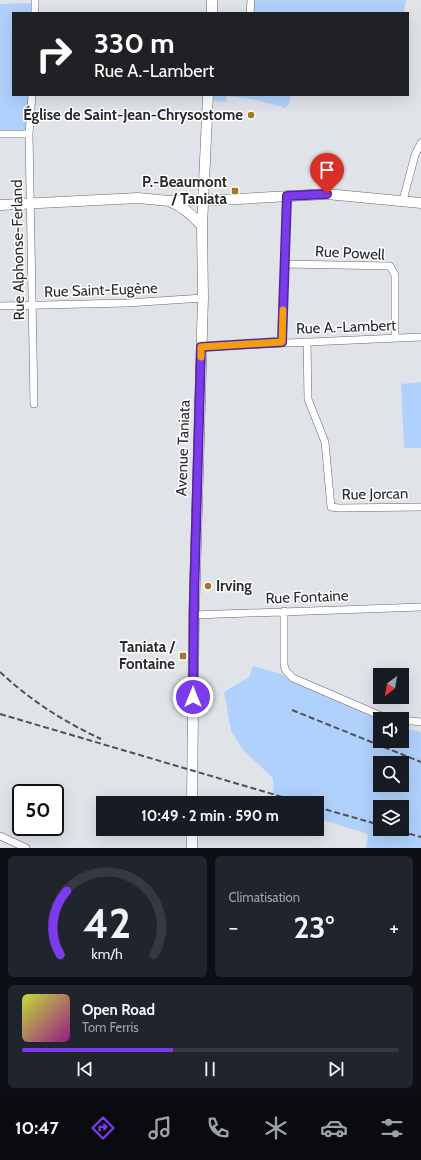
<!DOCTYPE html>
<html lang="fr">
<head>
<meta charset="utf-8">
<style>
  :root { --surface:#171b24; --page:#20242c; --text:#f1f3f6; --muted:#9ea1a6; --line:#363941; --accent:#7c3aed }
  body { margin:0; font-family:Cabin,sans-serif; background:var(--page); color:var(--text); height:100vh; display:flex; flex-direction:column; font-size:15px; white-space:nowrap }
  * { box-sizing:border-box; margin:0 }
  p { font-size:13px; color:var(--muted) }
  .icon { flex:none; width:22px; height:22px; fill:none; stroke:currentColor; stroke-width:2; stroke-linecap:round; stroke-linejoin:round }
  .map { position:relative; height:848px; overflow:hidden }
  .sheet { display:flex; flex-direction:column; gap:8px; padding:8px; background:#0d0f14; flex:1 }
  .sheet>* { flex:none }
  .hud { position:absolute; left:12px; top:12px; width:397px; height:84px; border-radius:0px; box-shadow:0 4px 16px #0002; background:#202124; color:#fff; overflow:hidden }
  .needle { width:26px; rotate:211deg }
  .fabs { position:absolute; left:373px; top:668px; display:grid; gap:8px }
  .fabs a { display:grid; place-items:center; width:36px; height:36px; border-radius:0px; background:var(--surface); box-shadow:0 4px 16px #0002; font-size:20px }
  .speed { position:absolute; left:12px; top:784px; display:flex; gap:8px; font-size:20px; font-weight:700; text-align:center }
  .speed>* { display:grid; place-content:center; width:52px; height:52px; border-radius:50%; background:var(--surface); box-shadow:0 4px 16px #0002; line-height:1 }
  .speed .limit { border:2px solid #111; border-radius:6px; background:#fff; color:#111 }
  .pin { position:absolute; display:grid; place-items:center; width:34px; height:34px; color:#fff; margin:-41px -17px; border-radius:50% 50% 50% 0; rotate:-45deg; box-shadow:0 0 4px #0007 }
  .pin .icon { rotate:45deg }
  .me { position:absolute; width:44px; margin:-22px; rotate:0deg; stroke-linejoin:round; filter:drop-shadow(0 0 3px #0008) }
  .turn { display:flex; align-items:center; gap:14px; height:84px; padding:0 16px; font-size:18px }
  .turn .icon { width:52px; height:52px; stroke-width:2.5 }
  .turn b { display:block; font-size:28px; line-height:34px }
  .big { font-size:30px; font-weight:700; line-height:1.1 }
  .sheet .tile { flex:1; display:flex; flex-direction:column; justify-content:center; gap:6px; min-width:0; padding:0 14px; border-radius:6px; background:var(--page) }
  .sheet .dial { align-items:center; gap:0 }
  .dial svg { height:104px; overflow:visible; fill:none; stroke:var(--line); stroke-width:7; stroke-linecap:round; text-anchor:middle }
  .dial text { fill:var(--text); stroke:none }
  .song { display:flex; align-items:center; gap:12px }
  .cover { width:48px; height:48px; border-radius:6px; background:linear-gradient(135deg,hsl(70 70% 55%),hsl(310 70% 35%)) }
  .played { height:4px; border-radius:2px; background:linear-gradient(90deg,var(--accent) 40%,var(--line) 40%) }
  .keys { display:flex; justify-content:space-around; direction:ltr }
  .heat { display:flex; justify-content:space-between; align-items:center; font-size:22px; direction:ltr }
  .sheet .tiles { flex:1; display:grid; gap:8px; grid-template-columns:1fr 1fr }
  .tile:last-child { grid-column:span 2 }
  .trip { position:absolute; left:96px; top:796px; width:228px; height:40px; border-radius:0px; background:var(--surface); box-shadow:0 4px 16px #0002; font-weight:700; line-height:40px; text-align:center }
  .menu { display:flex; height:64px; justify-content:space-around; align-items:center; background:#090b0e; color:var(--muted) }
  .menu .icon { width:28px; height:28px }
  .menu .current { color:var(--accent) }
  .menu b { font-size:18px; color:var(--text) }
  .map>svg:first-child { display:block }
  .green { fill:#afd1fc; fill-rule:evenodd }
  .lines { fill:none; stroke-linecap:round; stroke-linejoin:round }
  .street-casing { stroke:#64686c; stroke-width:8 }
  .secondary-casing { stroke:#64686c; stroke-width:11 }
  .street { stroke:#fff; stroke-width:7 }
  .secondary { stroke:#fff; stroke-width:10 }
  .rail { stroke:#4f5153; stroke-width:2; stroke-dasharray:6 3; stroke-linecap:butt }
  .route-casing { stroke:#51269a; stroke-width:10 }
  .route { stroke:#7c3aed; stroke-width:7 }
  .slow { stroke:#f59e0b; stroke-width:7 }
  .poi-dot { fill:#a57529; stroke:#fff; stroke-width:1.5 }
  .labels { text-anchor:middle; stroke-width:3; stroke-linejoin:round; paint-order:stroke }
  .poi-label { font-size:15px; font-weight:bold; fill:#28292b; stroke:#fff; text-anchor:end }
  .street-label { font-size:15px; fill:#28292b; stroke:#fff }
</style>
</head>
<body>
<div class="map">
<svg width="421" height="848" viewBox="0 0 421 848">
  <rect width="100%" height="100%" fill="#e0e4e9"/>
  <!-- green -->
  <path class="green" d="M251 0H406L404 13H250Z
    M35 3V13H13V95H32L29 134H0V4Z
    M214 95H291L289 104 285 108 257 100 227 96 226 102 214 101Z
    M421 382V448H404L401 384Z
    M253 666 281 674 380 719V741H402V728L421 732V848H366L368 834 317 818V803H274L273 778 243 750 231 731 224 692 249 677ZM380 763H402V785H380ZM380 807H402V829H380Z"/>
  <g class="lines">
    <!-- street casing -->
    <g class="street-casing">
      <path id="street" d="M35 13V0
        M250 13 251 0
        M32 95 29 134 34 404
        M0 134H29
        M403 200 415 155 421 143
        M285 264 390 266 395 275V338
        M0 306 127 303 203 298
        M307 342 308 399 325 442 331 507 339 508 421 507
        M282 343 287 196
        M201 347 421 337
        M284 611V665L286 671 293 678 386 718 393 719
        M194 615 421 607
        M402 720 421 722
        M0 836 26 848"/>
    </g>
    <!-- secondary casing -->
    <g class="secondary-casing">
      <path id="secondary" d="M212 13V0
        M171 202C184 207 193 216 202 226
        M0 205 138 198 169 201 219 200 327 194 421 203
        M192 803 194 615 203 298 202 226 208 95
        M192 829V848"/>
    </g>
    <!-- street -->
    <use href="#street" class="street"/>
    <!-- secondary -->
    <use href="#secondary" class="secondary"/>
    <!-- rail -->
    <path class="rail" d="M0 672C30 700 64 722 101 739
      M292 710 421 762
      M0 714 303 803
      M317 807 380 825
      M392 829 421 837"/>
  </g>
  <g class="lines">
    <!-- route casing -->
    <g class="route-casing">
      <path id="route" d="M193 697 194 599 201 347 282 342 287 196 327 194"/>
    </g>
    <!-- route -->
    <use href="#route" class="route"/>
    <!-- slow -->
    <path class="slow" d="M201 357V347L282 342 283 310"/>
  </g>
  <!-- markers -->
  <g class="poi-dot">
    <circle cx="251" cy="115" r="4"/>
    <rect x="231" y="187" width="8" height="8" rx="2"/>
    <circle cx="208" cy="586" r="4"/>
    <rect x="179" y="652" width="8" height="8" rx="2"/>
  </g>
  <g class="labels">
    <!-- poi labels -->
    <g class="poi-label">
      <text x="243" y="120">Église de Saint-Jean-Chrysostome</text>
      <text x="227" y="187">P.-Beaumont<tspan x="227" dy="17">/ Taniata</tspan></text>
      <text x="216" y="591" text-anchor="start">Irving</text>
      <text x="175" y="652">Taniata /<tspan x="175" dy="17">Fontaine</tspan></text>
    </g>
    <!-- street labels -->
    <g class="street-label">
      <text transform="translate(18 250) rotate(-91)" y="5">Rue Alphonse-Ferland</text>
      <text transform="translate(350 253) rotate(3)" y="5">Rue Powell</text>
      <text transform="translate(101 290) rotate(-2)" y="5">Rue Saint-Eugène</text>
      <text transform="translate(346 327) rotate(-2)" y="5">Rue A.-Lambert</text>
      <text transform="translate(183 448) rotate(-88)" y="5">Avenue Taniata</text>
      <text transform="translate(375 494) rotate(-1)" y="5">Rue Jorcan</text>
      <text transform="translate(307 597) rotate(-2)" y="5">Rue Fontaine</text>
    </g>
  </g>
</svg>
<div class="fabs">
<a><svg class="needle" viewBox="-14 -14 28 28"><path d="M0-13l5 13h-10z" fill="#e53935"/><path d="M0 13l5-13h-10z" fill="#9ea1a6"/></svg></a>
<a><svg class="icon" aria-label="sound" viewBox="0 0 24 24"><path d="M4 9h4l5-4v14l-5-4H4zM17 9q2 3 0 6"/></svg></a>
<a><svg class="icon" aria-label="search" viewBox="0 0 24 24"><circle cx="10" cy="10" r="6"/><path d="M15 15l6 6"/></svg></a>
<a><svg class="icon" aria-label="layers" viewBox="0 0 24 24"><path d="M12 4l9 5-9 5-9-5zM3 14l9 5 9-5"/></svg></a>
</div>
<div class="speed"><div class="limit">50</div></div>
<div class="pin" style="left:327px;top:194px;background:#d93025"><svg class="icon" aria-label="arrive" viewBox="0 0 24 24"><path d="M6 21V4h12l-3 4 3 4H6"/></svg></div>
<svg class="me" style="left:193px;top:697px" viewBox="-20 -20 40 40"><circle r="17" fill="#7c3aed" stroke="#fff" stroke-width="3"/><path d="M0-11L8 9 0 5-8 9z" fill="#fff"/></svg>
<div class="trip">10:49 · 2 min · 590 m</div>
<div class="hud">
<div class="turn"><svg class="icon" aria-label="right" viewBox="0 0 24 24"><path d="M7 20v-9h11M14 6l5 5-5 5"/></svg><div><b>330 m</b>Rue A.-Lambert</div></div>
</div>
</div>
<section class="sheet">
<div class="tiles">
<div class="tile dial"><svg viewBox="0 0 100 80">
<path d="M14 69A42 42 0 1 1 86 69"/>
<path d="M14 69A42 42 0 0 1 19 20" stroke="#7c3aed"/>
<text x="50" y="56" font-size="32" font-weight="700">42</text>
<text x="50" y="72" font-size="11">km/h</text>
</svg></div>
<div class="tile"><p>Climatisation</p>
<div class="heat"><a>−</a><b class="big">23°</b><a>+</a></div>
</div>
<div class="tile">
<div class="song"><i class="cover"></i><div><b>Open Road</b><p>Tom Ferris</p></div></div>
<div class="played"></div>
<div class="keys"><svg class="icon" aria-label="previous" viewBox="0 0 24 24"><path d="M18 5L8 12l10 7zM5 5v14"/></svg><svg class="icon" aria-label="pause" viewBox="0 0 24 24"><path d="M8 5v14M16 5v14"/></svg><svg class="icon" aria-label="next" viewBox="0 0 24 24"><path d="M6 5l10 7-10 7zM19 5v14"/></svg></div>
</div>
</div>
</section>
<nav class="menu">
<b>10:47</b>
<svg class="icon current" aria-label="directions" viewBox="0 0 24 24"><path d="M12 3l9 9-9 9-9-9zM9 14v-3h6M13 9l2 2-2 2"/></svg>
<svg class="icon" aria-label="music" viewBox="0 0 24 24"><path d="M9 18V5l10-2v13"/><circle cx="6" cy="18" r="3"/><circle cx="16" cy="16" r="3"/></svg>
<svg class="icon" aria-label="phone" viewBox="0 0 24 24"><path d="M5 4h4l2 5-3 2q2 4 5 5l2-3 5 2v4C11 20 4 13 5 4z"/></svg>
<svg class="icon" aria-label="climate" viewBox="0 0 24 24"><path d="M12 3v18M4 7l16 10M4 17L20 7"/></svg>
<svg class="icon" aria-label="car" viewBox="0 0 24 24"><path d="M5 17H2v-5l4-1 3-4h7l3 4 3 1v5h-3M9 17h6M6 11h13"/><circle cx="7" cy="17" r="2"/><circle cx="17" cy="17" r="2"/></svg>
<svg class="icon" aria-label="filters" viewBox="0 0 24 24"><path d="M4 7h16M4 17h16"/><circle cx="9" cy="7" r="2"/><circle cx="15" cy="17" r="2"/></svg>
</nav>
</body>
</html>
